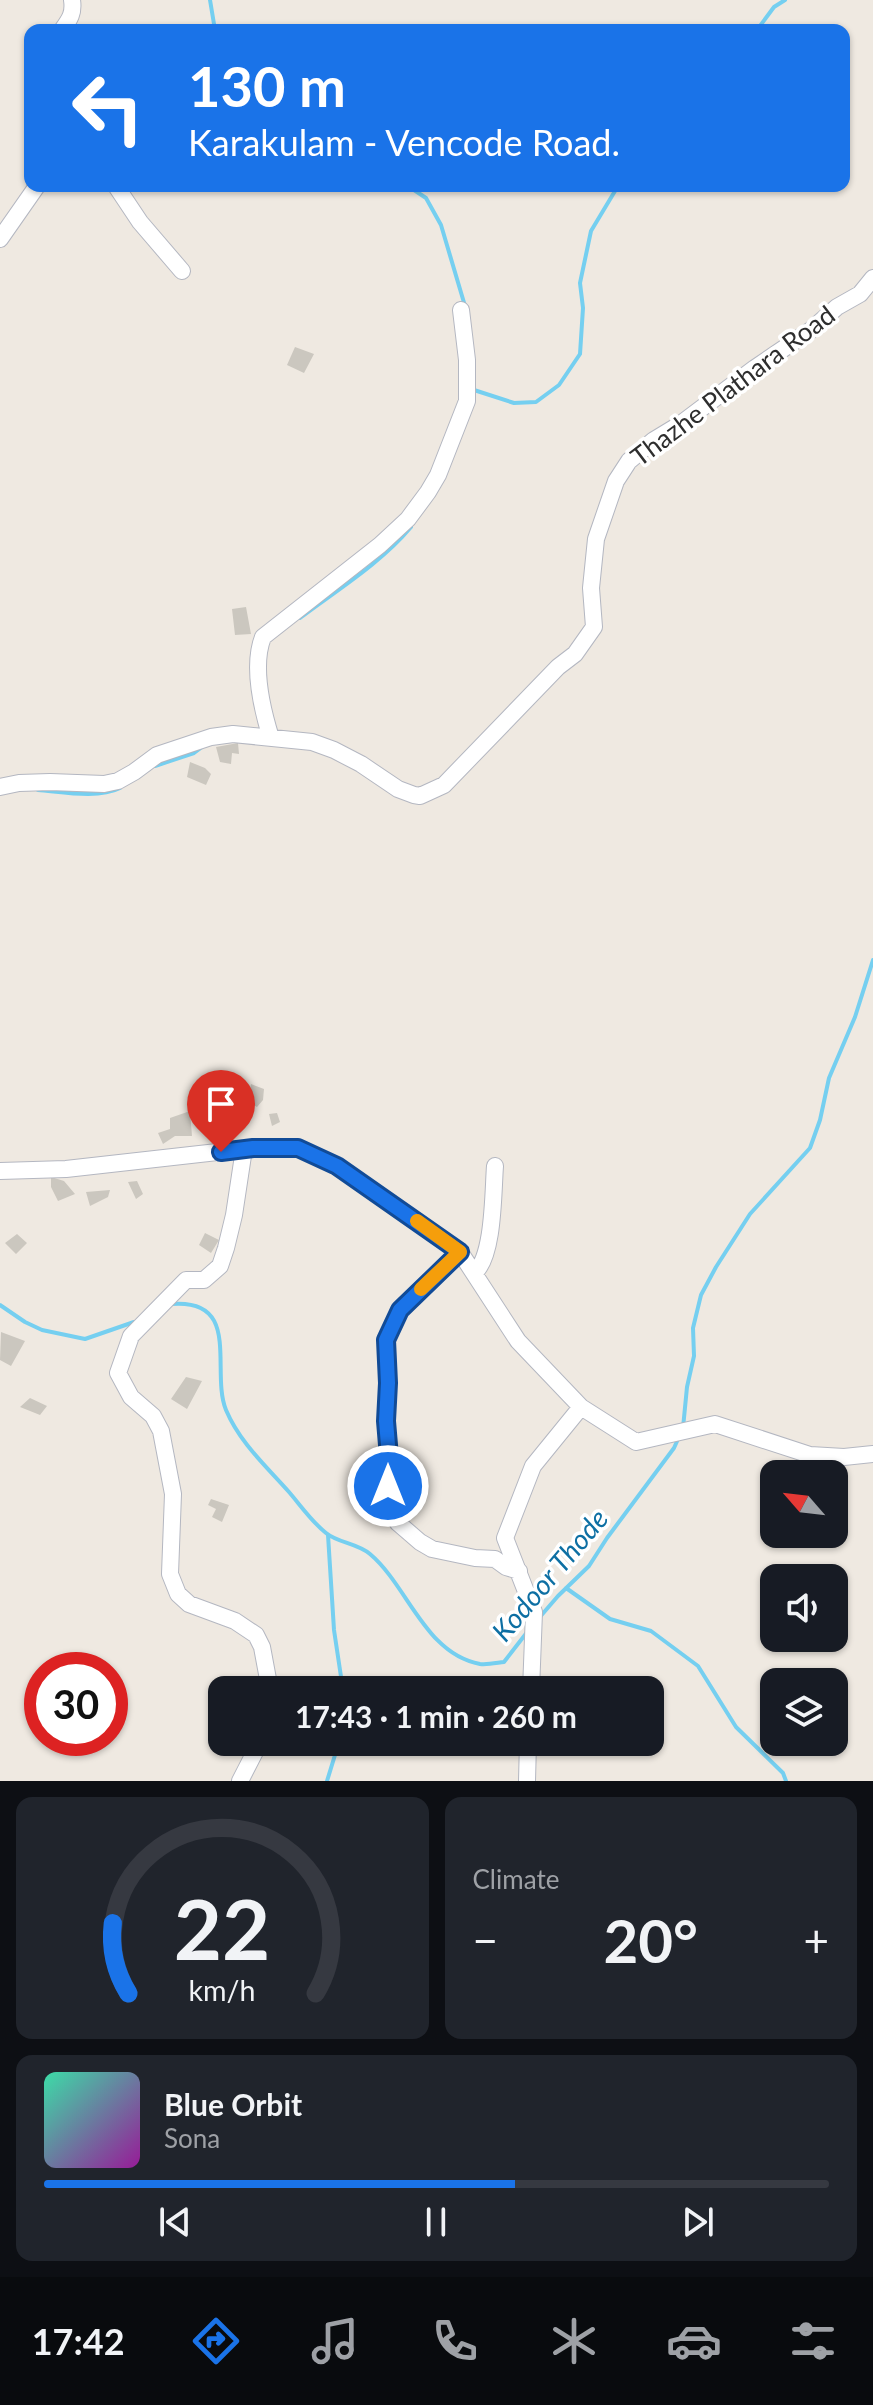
<!DOCTYPE html>
<html lang="en">
<head>
<meta charset="utf-8">
<style>
  :root { --surface:#171b24; --page:#20242c; --text:#f1f3f6; --muted:#9ea1a6; --line:#363941; --accent:#1a73e8 }
  body { margin:0; font-family:Lato,sans-serif; background:var(--page); color:var(--text); height:100vh; display:flex; flex-direction:column; font-size:30px; white-space:nowrap }
  * { box-sizing:border-box; margin:0 }
  p { font-size:26px; color:var(--muted) }
  .icon { flex:none; width:44px; height:44px; fill:none; stroke:currentColor; stroke-width:2; stroke-linecap:round; stroke-linejoin:round }
  .map { position:relative; height:1781px; overflow:hidden }
  .sheet { display:flex; flex-direction:column; gap:16px; padding:16px; background:#0d0f14; flex:1 }
  .sheet>* { flex:none }
  .banner { position:absolute; left:24px; top:24px; width:826px; height:168px; border-radius:16px; box-shadow:0 2px 6px #0004; background:#1a73e8; color:#fff; overflow:hidden }
  .needle { width:52px; rotate:298deg }
  .controls { position:absolute; left:760px; top:1460px; display:grid; gap:16px }
  .controls a { display:grid; place-items:center; width:88px; height:88px; border-radius:16px; background:var(--surface); box-shadow:0 2px 6px #0004; font-size:40px }
  .speed { position:absolute; left:24px; top:1652px; display:flex; gap:16px; font-size:40px; font-weight:700; text-align:center }
  .speed>* { display:grid; place-content:center; width:104px; height:104px; border-radius:50%; background:var(--surface); box-shadow:0 2px 6px #0004; line-height:1 }
  .speed .limit { border:12px solid #d22; background:#fff; color:#111 }
  .pin { position:absolute; display:grid; place-items:center; width:68px; height:68px; color:#fff; margin:-82px -34px; border-radius:50% 50% 50% 0; rotate:-45deg; box-shadow:0 0 8px #0007 }
  .pin .icon { rotate:45deg }
  .me { position:absolute; width:88px; margin:-44px; rotate:0deg; stroke-linejoin:round; filter:drop-shadow(0 0 6px #0008) }
  .turn { display:flex; align-items:center; gap:28px; height:168px; padding:0 32px; font-size:36px }
  .turn .icon { width:104px; height:104px; stroke-width:2.5 }
  .turn b { display:block; font-size:56px; line-height:68px }
  .big { font-size:60px; font-weight:700; line-height:1.1 }
  .sheet .tile { flex:1; display:flex; flex-direction:column; justify-content:center; gap:12px; min-width:0; padding:0 28px; border-radius:16px; background:var(--page) }
  .sheet .dial { align-items:center; gap:0 }
  .dial svg { height:208px; overflow:visible; fill:none; stroke:var(--line); stroke-width:7; stroke-linecap:round; text-anchor:middle }
  .dial text { fill:var(--text); stroke:none }
  .song { display:flex; align-items:center; gap:24px }
  .cover { width:96px; height:96px; border-radius:12px; background:linear-gradient(135deg,hsl(160 70% 55%),hsl(300 70% 35%)) }
  .played { height:8px; border-radius:4px; background:linear-gradient(90deg,var(--accent) 60%,var(--line) 60%) }
  .keys { display:flex; justify-content:space-around; direction:ltr }
  .heat { display:flex; justify-content:space-between; align-items:center; font-size:44px; direction:ltr }
  .sheet .tiles { flex:1; display:grid; gap:16px; grid-template-columns:1fr 1fr }
  .tile:last-child { grid-column:span 2 }
  .trip { position:absolute; left:208px; top:1676px; width:456px; height:80px; border-radius:16px; background:var(--surface); box-shadow:0 2px 6px #0004; font-weight:700; line-height:80px; text-align:center }
  .tab-bar { display:flex; height:128px; justify-content:space-around; align-items:center; background:#090b0e; color:var(--muted) }
  .tab-bar .icon { width:56px; height:56px }
  .tab-bar .active { color:var(--accent) }
  .tab-bar b { font-size:36px; color:var(--text) }
  .map>svg:first-child { display:block }
  .lines { fill:none; stroke-linecap:round; stroke-linejoin:round }
  .stream { stroke:#75cff0; stroke-width:4 }
  .building { fill:#cbc7bf }
  .minor-casing { stroke:#b4b7c1; stroke-width:18 }
  .minor { stroke:#fff; stroke-width:16 }
  .route-casing { stroke:#114b97; stroke-width:20 }
  .route { stroke:#1a73e8; stroke-width:14 }
  .slow { stroke:#f59e0b; stroke-width:14 }
  .labels { text-anchor:middle; stroke-width:7; stroke-linejoin:round; paint-order:stroke }
  .street-label { font-size:26px; fill:#2e2e2e; stroke:#fff }
  .water-label { font-size:28px; font-style:italic; fill:#0d6fa3; stroke:#fff }
</style>
</head>
<body>
<div class="map">
<svg width="873" height="1781" viewBox="0 0 873 1781">
  <rect width="100%" height="100%" fill="#efe9e1"/>
  <g class="lines">
    <!-- stream -->
    <path class="stream" d="M210 0 215 30
      M757 30 774 7 785 0
      M408 186 426 198 441 225 465 306
      M474 390 514 403 536 402 559 385 580 354 583 308 580 283 591 231 618 186
      M300 618C337 590 381 563 411 527
      M155 766 194 753 202 747
      M38 790C63 792 98 799 120 788
      M171 1304C243 1298 210 1371 226 1410 240 1443 266 1466 289 1492 301 1506 312 1522 326 1533 338 1543 357 1543 370 1554 408 1586 425 1654 480 1664 487 1665 496 1663 504 1662L528 1631
      M0 1305 25 1322 42 1330 85 1339 134 1322
      M683 1428 687 1387 694 1356 693 1328 701 1295 716 1267 750 1214 810 1148 820 1120 829 1078 855 1017 873 960
      M328 1535 334 1630 343 1690
      M566 1588 610 1619 651 1631 698 1666 736 1727 783 1773 786 1781
      M539 1618 558 1596 589 1566 607 1538 674 1448 678 1439
      M327 1781 339 1742"/>
  </g>
  <!-- building -->
  <path class="building" d="M295 347 314 354 304 373 287 365Z
    M246 607 251 634 235 635 232 609Z
    M238 743 239 754 232 753 231 764 220 762 216 747Z
    M190 762 205 768 211 774 206 785 187 777Z
    M251 1084 264 1089 263 1100 257 1107 248 1102Z
    M190 1111 192 1136H175L163 1144 158 1133 170 1129V1118Z
    M277 1113 280 1122 272 1126 269 1114Z
    M51 1177 64 1181 75 1194 58 1201 51 1187Z
    M137 1181 143 1194 136 1199 128 1182Z
    M110 1190 108 1197 90 1206 86 1192Z
    M205 1233 219 1240 211 1253 199 1245Z
    M17 1234 27 1243 16 1254 5 1243Z
    M1 1332 25 1341 11 1366 0 1360Z
    M186 1377 202 1381 187 1409 171 1399Z
    M30 1398 47 1406 40 1415 20 1407Z
    M211 1499 229 1505 222 1522 212 1517 216 1509 208 1505Z"/>
  <g class="lines">
    <!-- minor casing -->
    <g class="minor-casing">
      <path id="minor" d="M62 30C70 19 74 13 72 0
        M116 186 140 222 182 271
        M0 239 37 186
        M271 738C262 709 252 665 263 637L380 545 408 519 428 492 438 475 467 401V360L461 310
        M0 787 19 783 50 782 104 784 118 781 134 772 157 755 211 737 233 734 312 742 334 750 361 764 398 789 414 795 420 796 444 785 558 667 575 654 594 627 591 588 596 539 616 481 629 461 654 440 682 423 755 368 811 330 837 307 860 294 873 278
        M244 1149 234 1215 226 1248 220 1266 204 1280H186L131 1336 118 1373 131 1397 153 1416 161 1431 173 1494 170 1574 178 1594 189 1604 235 1621 256 1635 262 1647 270 1690
        M0 1171 66 1169 253 1148H298L337 1166 460 1252 518 1341 581 1407 636 1442 715 1424 810 1455 844 1457 873 1454
        M460 1252 400 1310 386 1340 388 1383 386 1421 390 1469 386 1503 398 1523 420 1542 432 1549 475 1558 495 1559 506 1567 519 1571
        M474 1273C494 1258 493 1191 495 1166
        M531 1690 534 1612 505 1538 533 1466 581 1407
        M240 1781 260 1742
        M527 1781 528 1742"/>
    </g>
    <!-- minor -->
    <use href="#minor" class="minor"/>
  </g>
  <g class="lines">
    <!-- route casing -->
    <g class="route-casing">
      <path id="route" d="M221 1152 253 1148H298L337 1166 460 1252 400 1310 386 1340 388 1383 386 1421 390 1469 388 1486"/>
    </g>
    <!-- route -->
    <use href="#route" class="route"/>
    <!-- slow -->
    <path class="slow" d="M417 1221 460 1252 421 1289"/>
  </g>
  <g class="labels">
    <!-- street labels -->
    <g class="street-label">
      <text transform="translate(733 386) rotate(-37)" y="9">Thazhe Plathara Road</text>
    </g>
    <!-- water labels -->
    <g class="water-label">
      <text transform="translate(550 1575) rotate(-50)" y="10">Kodoor Thode</text>
    </g>
  </g>
</svg>
<div class="controls">
<a><svg class="needle" viewBox="-14 -14 28 28"><path d="M0-13l5 13h-10z" fill="#e53935"/><path d="M0 13l5-13h-10z" fill="#9ea1a6"/></svg></a>
<a><svg class="icon" aria-label="sound" viewBox="0 0 24 24"><path d="M4 9h4l5-4v14l-5-4H4zM17 9q2 3 0 6"/></svg></a>
<a><svg class="icon" aria-label="layers" viewBox="0 0 24 24"><path d="M12 4l9 5-9 5-9-5zM3 14l9 5 9-5"/></svg></a>
</div>
<div class="speed"><div class="limit">30</div></div>
<div class="pin" style="left:221px;top:1152px;background:#d93025"><svg class="icon" aria-label="arrive" viewBox="0 0 24 24"><path d="M6 21V4h12l-3 4 3 4H6"/></svg></div>
<svg class="me" style="left:388px;top:1486px" viewBox="-20 -20 40 40"><circle r="17" fill="#1a73e8" stroke="#fff" stroke-width="3"/><path d="M0-11L8 9 0 5-8 9z" fill="#fff"/></svg>
<div class="trip">17:43 · 1 min · 260 m</div>
<div class="banner">
<div class="turn"><svg class="icon" aria-label="left" viewBox="0 0 24 24"><path d="M17 20v-9H6M10 6l-5 5 5 5"/></svg><div><b>130 m</b>Karakulam - Vencode Road.</div></div>
</div>
</div>
<section class="sheet">
<div class="tiles">
<div class="tile dial"><svg viewBox="0 0 100 80">
<path d="M14 69A42 42 0 1 1 86 69"/>
<path d="M14 69A42 42 0 0 1 8 42" stroke="#1a73e8"/>
<text x="50" y="56" font-size="32" font-weight="700">22</text>
<text x="50" y="72" font-size="11">km/h</text>
</svg></div>
<div class="tile"><p>Climate</p>
<div class="heat"><a>−</a><b class="big">20°</b><a>+</a></div>
</div>
<div class="tile">
<div class="song"><i class="cover"></i><div><b>Blue Orbit</b><p>Sona</p></div></div>
<div class="played"></div>
<div class="keys"><svg class="icon" aria-label="previous" viewBox="0 0 24 24"><path d="M18 5L8 12l10 7zM5 5v14"/></svg><svg class="icon" aria-label="pause" viewBox="0 0 24 24"><path d="M8 5v14M16 5v14"/></svg><svg class="icon" aria-label="next" viewBox="0 0 24 24"><path d="M6 5l10 7-10 7zM19 5v14"/></svg></div>
</div>
</div>
</section>
<nav class="tab-bar">
<b>17:42</b>
<svg class="icon active" aria-label="directions" viewBox="0 0 24 24"><path d="M12 3l9 9-9 9-9-9zM9 14v-3h6M13 9l2 2-2 2"/></svg>
<svg class="icon" aria-label="music" viewBox="0 0 24 24"><path d="M9 18V5l10-2v13"/><circle cx="6" cy="18" r="3"/><circle cx="16" cy="16" r="3"/></svg>
<svg class="icon" aria-label="phone" viewBox="0 0 24 24"><path d="M5 4h4l2 5-3 2q2 4 5 5l2-3 5 2v4C11 20 4 13 5 4z"/></svg>
<svg class="icon" aria-label="climate" viewBox="0 0 24 24"><path d="M12 3v18M4 7l16 10M4 17L20 7"/></svg>
<svg class="icon" aria-label="car" viewBox="0 0 24 24"><path d="M5 17H2v-5l4-1 3-4h7l3 4 3 1v5h-3M9 17h6M6 11h13"/><circle cx="7" cy="17" r="2"/><circle cx="17" cy="17" r="2"/></svg>
<svg class="icon" aria-label="filters" viewBox="0 0 24 24"><path d="M4 7h16M4 17h16"/><circle cx="9" cy="7" r="2"/><circle cx="15" cy="17" r="2"/></svg>
</nav>
</body>
</html>
